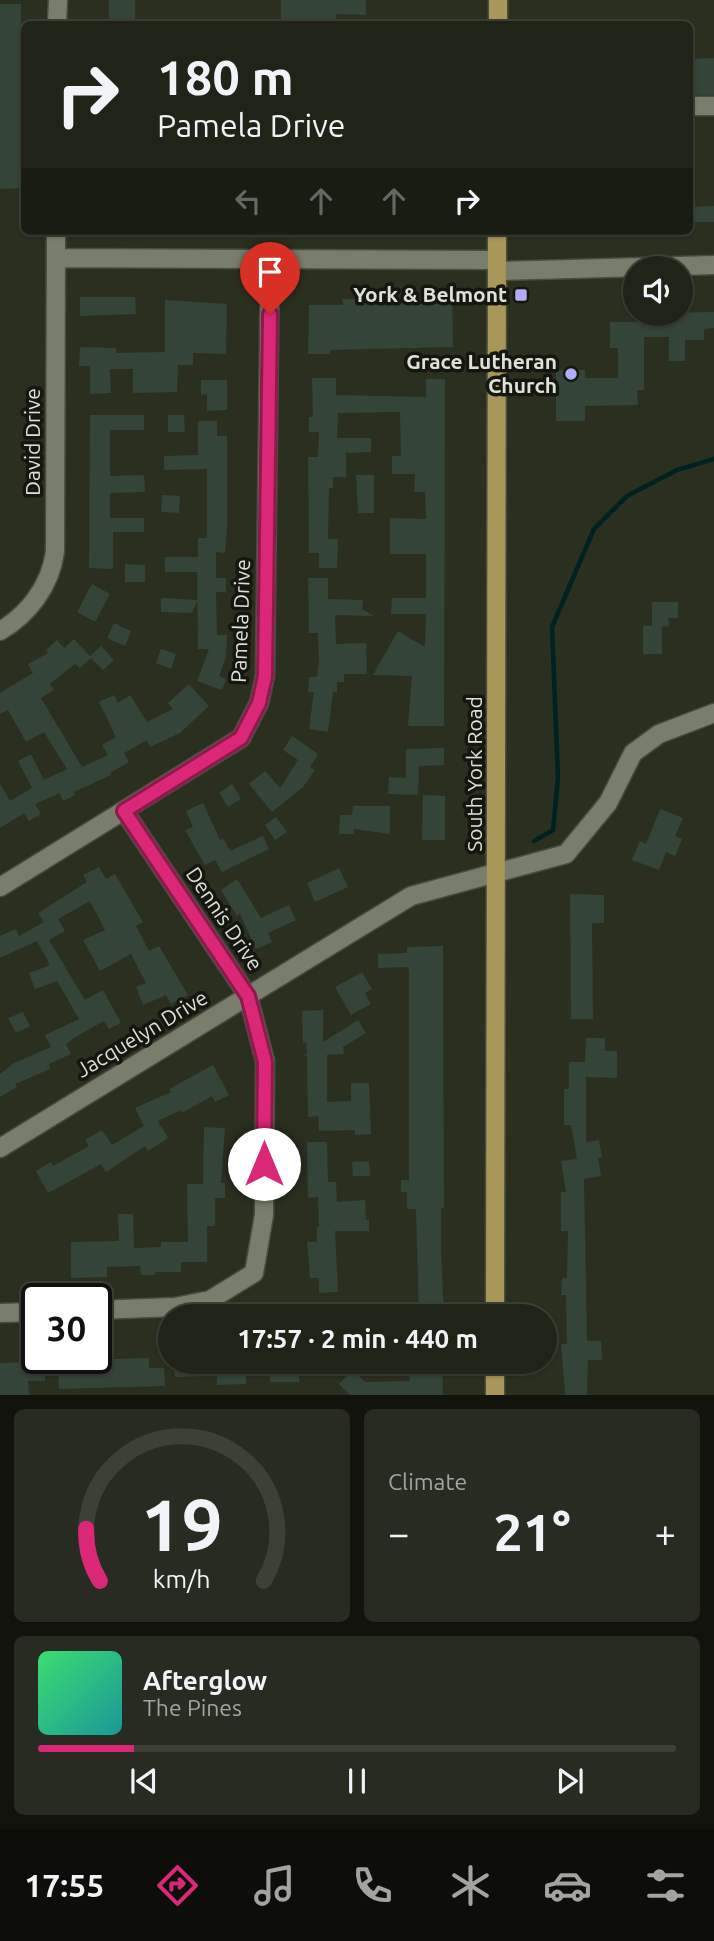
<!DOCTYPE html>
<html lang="en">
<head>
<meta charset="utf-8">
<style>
  :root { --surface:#202318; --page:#282b21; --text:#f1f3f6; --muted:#a2a4a2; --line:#3d4037; --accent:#db2777 }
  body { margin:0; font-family:Ubuntu,sans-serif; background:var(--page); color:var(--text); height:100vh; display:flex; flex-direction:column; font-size:26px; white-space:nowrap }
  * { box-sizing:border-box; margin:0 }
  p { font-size:23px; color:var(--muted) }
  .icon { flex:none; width:38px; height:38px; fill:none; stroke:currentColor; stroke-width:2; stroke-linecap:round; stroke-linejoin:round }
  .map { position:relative; height:1395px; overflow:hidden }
  .drawer { display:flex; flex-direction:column; gap:14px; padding:14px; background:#12130d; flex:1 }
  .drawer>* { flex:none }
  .top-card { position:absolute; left:21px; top:21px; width:672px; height:214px; border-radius:10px; box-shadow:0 2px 5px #0004,0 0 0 2px var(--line); background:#202318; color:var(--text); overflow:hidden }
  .fabs { position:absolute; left:623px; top:256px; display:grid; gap:14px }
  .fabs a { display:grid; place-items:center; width:70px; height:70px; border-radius:50%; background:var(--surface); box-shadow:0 2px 5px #0004,0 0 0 2px var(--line); font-size:35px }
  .speed { position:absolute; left:21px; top:1283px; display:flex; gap:14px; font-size:35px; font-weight:700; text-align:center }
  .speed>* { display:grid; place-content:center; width:91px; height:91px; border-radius:50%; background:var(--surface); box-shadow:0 2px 5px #0004,0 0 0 2px var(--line); line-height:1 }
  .speed .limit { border:4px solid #111; border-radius:10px; background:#fff; color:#111 }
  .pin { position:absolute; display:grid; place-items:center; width:60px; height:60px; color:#fff; margin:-72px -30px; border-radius:50% 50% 50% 0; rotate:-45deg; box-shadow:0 0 7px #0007 }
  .pin .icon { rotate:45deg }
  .me { position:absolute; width:77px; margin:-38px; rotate:0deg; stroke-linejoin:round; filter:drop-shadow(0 0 5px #0008) }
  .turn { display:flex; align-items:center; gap:24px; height:147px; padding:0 21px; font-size:32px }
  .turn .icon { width:91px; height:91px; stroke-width:2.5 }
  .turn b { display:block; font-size:49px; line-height:60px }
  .lanes { display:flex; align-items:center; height:66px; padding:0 21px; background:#0003; justify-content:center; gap:35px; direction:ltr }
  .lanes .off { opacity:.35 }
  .big { font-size:52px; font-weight:600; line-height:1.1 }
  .drawer .tile { flex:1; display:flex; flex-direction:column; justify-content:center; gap:10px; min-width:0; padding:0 24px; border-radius:10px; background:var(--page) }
  .drawer .dial { align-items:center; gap:0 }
  .dial svg { height:182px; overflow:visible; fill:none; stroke:var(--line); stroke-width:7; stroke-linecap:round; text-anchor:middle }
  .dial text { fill:var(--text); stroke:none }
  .song { display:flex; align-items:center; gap:21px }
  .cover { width:84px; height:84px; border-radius:10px; background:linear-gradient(135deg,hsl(140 70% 55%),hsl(180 70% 35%)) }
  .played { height:7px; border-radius:4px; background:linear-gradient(90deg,var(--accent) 15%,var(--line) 15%) }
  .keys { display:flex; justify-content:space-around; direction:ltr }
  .heat { display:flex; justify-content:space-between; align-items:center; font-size:38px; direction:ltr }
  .drawer .tiles { flex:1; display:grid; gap:14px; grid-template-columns:1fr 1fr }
  .tile:last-child { grid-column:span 2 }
  .trip { position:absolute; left:158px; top:1304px; width:399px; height:70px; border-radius:35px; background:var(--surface); box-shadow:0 2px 5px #0004,0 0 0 2px var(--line); font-weight:600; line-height:70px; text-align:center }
  .dock { display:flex; height:112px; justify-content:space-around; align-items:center; background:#0d0e0a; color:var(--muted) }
  .dock .icon { width:49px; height:49px }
  .dock .active { color:var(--accent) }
  .dock b { font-size:32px; color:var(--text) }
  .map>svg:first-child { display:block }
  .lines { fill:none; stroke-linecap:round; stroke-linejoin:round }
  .stream { stroke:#002220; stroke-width:4.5 }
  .building { fill:#344439 }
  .minor-casing { stroke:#494c3f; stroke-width:21 }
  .major-casing { stroke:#494c3f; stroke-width:21 }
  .minor { stroke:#797e6c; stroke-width:18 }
  .major { stroke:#a99659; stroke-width:18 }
  .route-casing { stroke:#8e194d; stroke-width:18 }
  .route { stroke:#db2777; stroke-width:12 }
  .poi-dot { fill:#b1adfa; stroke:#14160f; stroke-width:2.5 }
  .labels { text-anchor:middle; stroke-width:7; stroke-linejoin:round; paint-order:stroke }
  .poi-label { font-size:21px; font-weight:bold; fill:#dee1d7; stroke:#14160f; text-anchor:end }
  .street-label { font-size:21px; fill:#dee1d7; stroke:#14160f }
</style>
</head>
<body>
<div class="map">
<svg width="714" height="1395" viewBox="0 0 714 1395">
  <rect width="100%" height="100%" fill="#2b2f20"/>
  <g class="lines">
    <!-- stream -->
    <path class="stream" d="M534 841 553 830 558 778 552 627 594 529 627 496 677 470 714 459"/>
  </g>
  <!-- building -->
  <path class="building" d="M109 0H135V24H109Z
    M281 0H366V15L336 14V24H281Z
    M0 4H21L20 188 0 189Z
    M714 58V95H690V59Z
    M714 206V222H690V207Z
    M452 295 453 347 330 350V354H308L309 305H343L342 299H428V296Z
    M80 297H135L136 314 80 316Z
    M165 300 227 304 226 354 193 353V365H178L177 392 133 393V369H110L111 393 90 394V366H79L80 347 116 348V353L165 352Z
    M714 312V328L704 329V340H685V361H669V337H644V390H637L638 405 585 406V421H556V370H585V378H618V348H610V322H667V313Z
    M312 378H336V395L426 397V379H445L444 726H408L412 676 373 675 398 631 425 647 426 614H391L392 598H426V554H390V518L426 519 425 492H414L415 474H392V456H401L400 412 338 413 337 438H371V452L346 453V477H333V488H329L328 539H338L337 568H319V553H309L308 457H318L319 432H309V417H313Z
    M201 380H227V410L207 411V394L201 395Z
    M90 415H144V430H110V476L144 475 145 492 110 493V518H144V532H113V569L89 568Z
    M168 415H184L185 432H168Z
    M198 421H217V436H227V531L225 553 216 552V578H226V592H216L217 635H227L226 657 219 676 226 679 222 690 197 681 209 649H198L197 572H165V557H198V538H207V469L164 470V456L198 455Z
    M356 475H374V513H358Z
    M162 495 180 496 179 513 161 512Z
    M125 564 145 565V582H125Z
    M308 578H328V599L363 600 362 609 374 616 335 615 336 644 366 643 367 674H344V682H337V692H333L328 732 309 729 314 692H308L309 677H317L319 663 318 633H309Z
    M92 584 110 594 95 622 77 612Z
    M161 598 198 600 192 613 161 612Z
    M652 602H678V618H668L669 626 662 627V654H643V626H652Z
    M114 623 131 631 125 646 107 638Z
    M74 639 90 656 101 646 114 660 103 670 91 658 80 668 75 664 50 684 54 690 41 698 82 767 108 755 102 745 116 737 99 702 114 695 118 703 130 695 147 722 173 709 168 703 189 684 209 706 180 733 150 747 147 740 124 753 129 762 110 773 111 775 74 792 75 795 63 801 60 793 35 804 41 814 29 821 24 813 0 828V784L10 801 32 788 18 761 31 754 44 780 67 769 44 732 26 742 8 710 0 714V693L33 673 28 664 48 653 46 650 57 640 64 648Z
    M161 649 176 654 171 669 156 663Z
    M292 736 318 754 310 767 315 770 303 787 272 812 249 784 265 771 280 788 298 760 283 750Z
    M444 748V765L419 766 418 795 388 794 389 777 406 778V749Z
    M232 784 241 799 228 807 219 793Z
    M423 795 445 796V840H422Z
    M203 803 220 840 223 838 230 851 263 836 269 849 222 872 215 860 205 865 185 830 193 827 186 811Z
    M353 806H390V834L354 829V834H339L340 815H352Z
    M660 809 683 818 675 836 682 839 675 856 666 852 659 870 632 860 640 841 646 844Z
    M276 817 287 832 275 840 265 825Z
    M99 867 106 879 115 874 143 922 136 926 149 951 159 946 188 995 171 1004 166 995 143 1005 136 987 146 983 131 954 100 971 83 940 105 930 90 901 58 919 65 931 49 940 85 1000 103 990 121 1023 109 1029 104 1021 77 1036 66 1044 71 1054 49 1064 50 1069 15 1084 17 1087 0 1097V1074L14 1063 51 1047 45 1035 79 1019 57 981 35 989 29 973 48 966 49 963 37 941 0 958V936L16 929 19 936 44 922 38 913 87 882 83 875Z
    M339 868 348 887 315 902 307 883Z
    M237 879 261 918 289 905 296 920 268 933 272 942 256 949 240 914 237 916 221 890Z
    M570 894 604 895V923H592L593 1019H571Z
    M443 946 444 1208H441V1253L444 1316H419L416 1209H407V1192H401V1180H409V970L407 967 378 968V954L407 953V947Z
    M362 972 372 989 365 993 371 1004 351 1015 335 987Z
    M323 1010V1042L358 1020 366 1033 343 1047 344 1054 327 1055V1102L351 1101V1083H369L371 1134 355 1135V1130L319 1131 318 1116 308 1117 307 1055 302 1056 307 1053 306 1043H303L302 1011Z
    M23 1012 30 1026 16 1033 8 1018Z
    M586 1038H605V1051H617V1078L586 1077V1142L599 1140 602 1157 598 1158 601 1176 584 1179 587 1341H601L602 1360H588L587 1395H565L561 1344H567L566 1295H561L562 1278H567L568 1231H561V1192H566L561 1161 577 1159 571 1125H564V1089H569V1062H585Z
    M213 1065 229 1095 215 1102 212 1096 182 1113 181 1110 158 1121 160 1125 157 1126H161L168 1138 148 1151 145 1146 106 1172 101 1164 48 1193 36 1171 51 1162 53 1166 89 1146 85 1140 102 1130 112 1145 144 1126 135 1108 171 1092 169 1089Z
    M204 1127 225 1128 221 1183H225V1198H215V1226H207V1262H181V1272H155V1275H141L140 1266 107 1267V1277L71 1278V1242L119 1241 118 1214H133L134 1248 161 1247V1242H188L187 1184H203Z
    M307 1142H327L328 1182H336L337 1202 365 1200 366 1220H369V1231H335L338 1292 319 1293V1278H310L307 1242H317V1227H319L318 1197 308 1198Z
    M369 1161 370 1176H353L352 1162Z
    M149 1358V1368H164L165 1386 59 1389 58 1371H74L73 1360H87L88 1370 114 1369V1359Z
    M45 1362V1381H28L29 1395H0V1363Z
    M174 1362H230V1366H246V1384L217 1385V1376L175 1377Z
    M299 1362V1382H270V1364Z
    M409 1362H442L443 1395H350L339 1384 353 1370 365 1382 410 1381Z"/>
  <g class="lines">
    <!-- minor casing -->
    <g class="minor-casing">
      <path id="minor" d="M57 24 58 0
        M690 106H714
        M57 258 497 260
        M497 271 714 265
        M0 631C29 614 50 586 55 552L56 231
        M0 887 241 738 259 703 265 676 270 259
        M0 1148 411 896 566 854 608 803 633 753 659 734 714 713
        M96 1310 175 1307 210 1300 254 1273 264 1215 265 1061 248 996 124 811
        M0 1313 37 1312"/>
    </g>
    <!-- major casing -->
    <g class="major-casing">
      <path id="major" d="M498 24V0
        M495 1316 497 231
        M495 1395V1362"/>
    </g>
    <!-- minor -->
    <use href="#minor" class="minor"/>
    <!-- major -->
    <use href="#major" class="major"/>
  </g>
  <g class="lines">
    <!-- route casing -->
    <g class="route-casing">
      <path id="route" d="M264 1164 265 1062 248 996 124 811 241 738 259 703 265 676 270 314"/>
    </g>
    <!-- route -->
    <use href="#route" class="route"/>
  </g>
  <!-- markers -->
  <g class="poi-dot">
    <rect x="514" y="288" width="14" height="14" rx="3.5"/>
    <circle cx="571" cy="374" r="7"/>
  </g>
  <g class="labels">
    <!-- poi labels -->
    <g class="poi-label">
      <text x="507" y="302">York &amp; Belmont</text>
      <text x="557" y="369">Grace Lutheran<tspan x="557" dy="24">Church</tspan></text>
    </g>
    <!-- street labels -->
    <g class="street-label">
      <text transform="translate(33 442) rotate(-90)" y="7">David Drive</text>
      <text transform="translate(241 621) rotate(-88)" y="7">Pamela Drive</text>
      <text transform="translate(475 774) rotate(-90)" y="7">South York Road</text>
      <text transform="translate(224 919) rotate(56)" y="7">Dennis Drive</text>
      <text transform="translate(142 1034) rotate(-31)" y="7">Jacquelyn Drive</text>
    </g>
  </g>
</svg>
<div class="fabs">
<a><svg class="icon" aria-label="sound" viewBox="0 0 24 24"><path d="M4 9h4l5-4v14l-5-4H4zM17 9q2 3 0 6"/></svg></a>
</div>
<div class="speed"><div class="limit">30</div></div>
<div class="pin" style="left:270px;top:314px;background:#d93025"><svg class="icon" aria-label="arrive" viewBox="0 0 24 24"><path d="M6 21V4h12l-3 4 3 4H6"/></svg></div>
<svg class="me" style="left:264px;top:1164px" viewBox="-20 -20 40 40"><circle r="19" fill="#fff"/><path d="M0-13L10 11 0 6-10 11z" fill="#db2777"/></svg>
<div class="trip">17:57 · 2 min · 440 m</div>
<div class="top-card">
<div class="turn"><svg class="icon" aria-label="right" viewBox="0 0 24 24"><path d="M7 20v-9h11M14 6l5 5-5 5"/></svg><div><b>180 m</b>Pamela Drive</div></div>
<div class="lanes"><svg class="icon off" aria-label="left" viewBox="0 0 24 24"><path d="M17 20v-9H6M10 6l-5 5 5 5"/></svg><svg class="icon off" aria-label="ahead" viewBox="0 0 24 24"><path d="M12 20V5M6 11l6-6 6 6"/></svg><svg class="icon off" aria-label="ahead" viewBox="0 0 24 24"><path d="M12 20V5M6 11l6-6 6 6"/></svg><svg class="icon" aria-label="right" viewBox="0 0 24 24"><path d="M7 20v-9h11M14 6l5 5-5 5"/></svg></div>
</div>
</div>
<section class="drawer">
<div class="tiles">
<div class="tile dial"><svg viewBox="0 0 100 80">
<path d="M14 69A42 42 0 1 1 86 69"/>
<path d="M14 69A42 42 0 0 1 8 46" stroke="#db2777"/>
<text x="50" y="56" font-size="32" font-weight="700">19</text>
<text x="50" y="72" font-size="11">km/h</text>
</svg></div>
<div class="tile"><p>Climate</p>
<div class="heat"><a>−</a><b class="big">21°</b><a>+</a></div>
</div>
<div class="tile">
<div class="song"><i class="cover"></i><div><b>Afterglow</b><p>The Pines</p></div></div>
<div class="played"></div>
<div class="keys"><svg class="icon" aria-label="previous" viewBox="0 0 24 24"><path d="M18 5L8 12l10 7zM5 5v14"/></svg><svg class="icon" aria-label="pause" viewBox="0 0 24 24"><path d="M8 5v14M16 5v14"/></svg><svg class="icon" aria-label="next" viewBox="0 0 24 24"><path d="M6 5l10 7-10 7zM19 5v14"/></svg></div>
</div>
</div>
</section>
<nav class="dock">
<b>17:55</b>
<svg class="icon active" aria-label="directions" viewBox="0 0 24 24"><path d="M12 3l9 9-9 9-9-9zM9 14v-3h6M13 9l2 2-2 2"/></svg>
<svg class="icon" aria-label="music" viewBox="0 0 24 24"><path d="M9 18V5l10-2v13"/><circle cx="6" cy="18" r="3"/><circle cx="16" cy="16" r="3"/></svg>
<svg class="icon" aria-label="phone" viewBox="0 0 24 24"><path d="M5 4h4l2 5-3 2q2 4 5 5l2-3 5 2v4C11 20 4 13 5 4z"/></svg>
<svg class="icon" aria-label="climate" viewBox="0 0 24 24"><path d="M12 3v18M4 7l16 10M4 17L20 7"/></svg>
<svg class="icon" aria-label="car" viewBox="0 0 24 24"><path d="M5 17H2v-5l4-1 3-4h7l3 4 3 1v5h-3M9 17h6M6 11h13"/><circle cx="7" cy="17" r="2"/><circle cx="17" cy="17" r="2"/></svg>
<svg class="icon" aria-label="filters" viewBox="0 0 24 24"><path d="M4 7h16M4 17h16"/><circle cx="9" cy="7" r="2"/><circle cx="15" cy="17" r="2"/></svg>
</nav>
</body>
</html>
